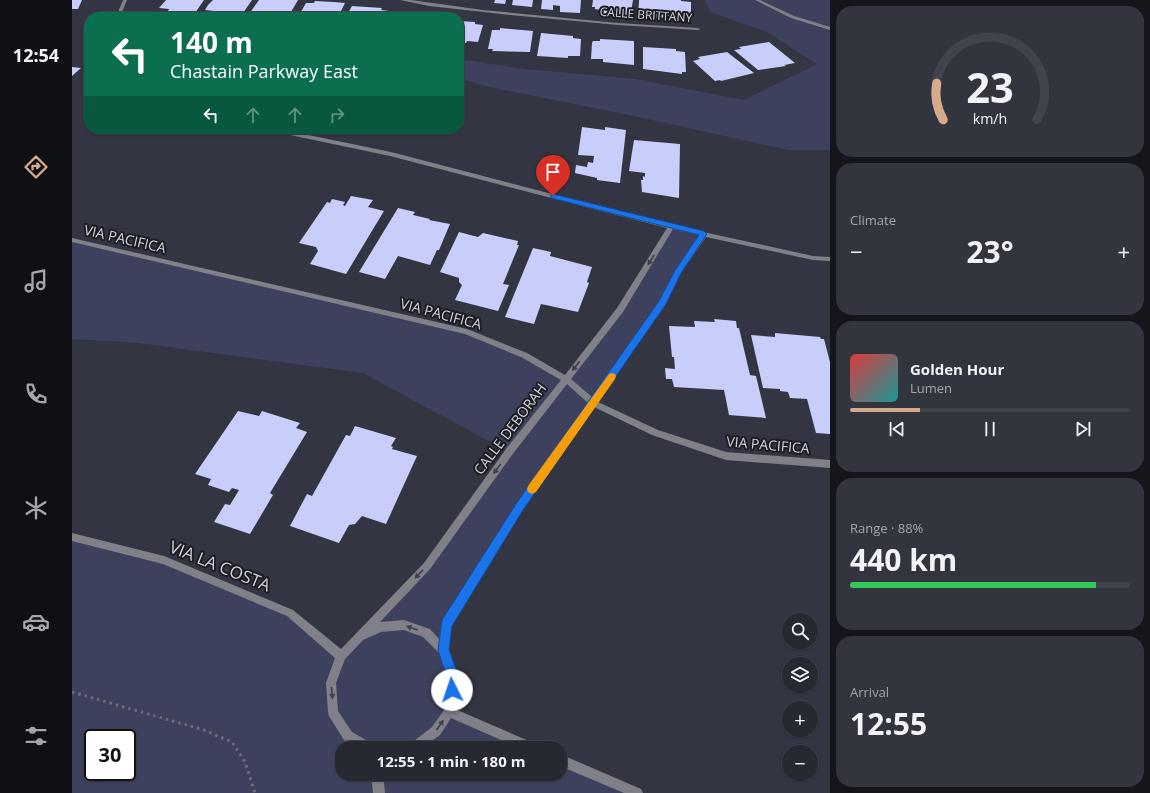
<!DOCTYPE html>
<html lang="en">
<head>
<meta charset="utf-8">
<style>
  :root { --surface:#262832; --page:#32343e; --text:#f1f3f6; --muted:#a4a6ac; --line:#42444d; --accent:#d6ab8b }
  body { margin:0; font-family:"Open Sans",sans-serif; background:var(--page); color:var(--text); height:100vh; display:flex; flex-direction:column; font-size:15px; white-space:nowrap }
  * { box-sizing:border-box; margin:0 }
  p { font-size:13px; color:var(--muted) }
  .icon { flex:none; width:22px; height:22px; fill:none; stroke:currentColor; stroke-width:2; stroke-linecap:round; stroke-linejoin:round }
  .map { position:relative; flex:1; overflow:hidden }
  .details { display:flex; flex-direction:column; gap:6px; padding:6px; background:#15161c; width:320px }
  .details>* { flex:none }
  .guide { position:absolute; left:12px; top:12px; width:380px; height:122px; border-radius:16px; box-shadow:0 1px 3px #0004,0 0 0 1px var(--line); background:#0b6e4f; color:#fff; overflow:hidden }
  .tools { position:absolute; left:710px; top:613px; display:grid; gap:8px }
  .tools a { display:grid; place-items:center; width:36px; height:36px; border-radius:50%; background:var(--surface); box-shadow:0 1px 3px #0004,0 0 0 1px var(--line); font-size:20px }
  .speed { position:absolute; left:12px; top:729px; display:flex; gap:8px; font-size:20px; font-weight:700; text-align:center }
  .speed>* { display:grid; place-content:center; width:52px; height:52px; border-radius:50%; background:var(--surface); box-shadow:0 1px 3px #0004,0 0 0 1px var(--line); line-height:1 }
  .speed .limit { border:2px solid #111; border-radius:6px; background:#fff; color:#111 }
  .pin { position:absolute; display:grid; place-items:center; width:34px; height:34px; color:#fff; margin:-41px -17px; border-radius:50% 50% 50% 0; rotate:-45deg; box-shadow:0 0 4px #0007 }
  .pin .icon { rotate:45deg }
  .me { position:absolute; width:44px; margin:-22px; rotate:356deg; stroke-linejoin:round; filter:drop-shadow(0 0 3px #0008) }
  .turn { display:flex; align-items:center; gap:14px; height:84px; padding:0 20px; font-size:18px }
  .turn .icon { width:52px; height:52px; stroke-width:2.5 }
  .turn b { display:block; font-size:28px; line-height:34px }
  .lanes { display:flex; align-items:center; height:38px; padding:0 20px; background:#0003; justify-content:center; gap:20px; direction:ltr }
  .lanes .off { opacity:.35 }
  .big { font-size:30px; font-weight:700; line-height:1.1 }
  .details .widget { flex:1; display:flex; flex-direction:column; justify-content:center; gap:6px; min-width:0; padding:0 14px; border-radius:16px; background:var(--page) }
  .details .dial { align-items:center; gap:0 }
  .dial svg { height:104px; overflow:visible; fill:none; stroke:var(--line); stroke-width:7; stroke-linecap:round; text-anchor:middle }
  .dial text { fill:var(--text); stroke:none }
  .song { display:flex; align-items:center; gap:12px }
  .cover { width:48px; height:48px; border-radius:6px; background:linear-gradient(135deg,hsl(0 70% 55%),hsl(180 70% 35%)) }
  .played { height:4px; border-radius:2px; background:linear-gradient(90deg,var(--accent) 25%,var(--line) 25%) }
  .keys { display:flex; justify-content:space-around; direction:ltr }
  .heat { display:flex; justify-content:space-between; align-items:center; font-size:22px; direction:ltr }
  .charge { height:6px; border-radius:3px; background:linear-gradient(90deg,#34c759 88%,var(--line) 0) }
  .trip { position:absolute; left:263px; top:741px; width:232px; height:40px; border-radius:16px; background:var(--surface); box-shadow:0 1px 3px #0004,0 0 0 1px var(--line); font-weight:700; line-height:40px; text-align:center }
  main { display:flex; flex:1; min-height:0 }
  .tab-bar { display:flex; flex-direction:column; width:72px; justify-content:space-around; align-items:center; background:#0f1014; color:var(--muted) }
  .tab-bar .icon { width:28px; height:28px }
  .tab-bar .active { color:var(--accent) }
  .tab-bar b { font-size:18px; color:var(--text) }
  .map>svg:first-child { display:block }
  .green { fill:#3e415d; fill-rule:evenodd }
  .building { fill:#c8cef9 }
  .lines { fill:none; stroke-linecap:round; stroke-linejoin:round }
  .path { stroke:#6b6d79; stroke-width:3; stroke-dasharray:2.5 4; stroke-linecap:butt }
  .lane { fill:#7f8088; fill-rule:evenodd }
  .street { fill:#7f8088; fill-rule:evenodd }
  .oneway { fill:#3f4046 }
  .route { fill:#1a73e8; stroke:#114b97 }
  .slow { fill:#f59e0b }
  .labels { text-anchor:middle; stroke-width:4; stroke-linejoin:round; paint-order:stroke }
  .far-street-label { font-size:12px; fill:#d0d2db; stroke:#1c1d23 }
  .street-label { font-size:14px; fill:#d0d2db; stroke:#1c1d23 }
  .near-street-label { font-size:17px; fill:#d0d2db; stroke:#1c1d23 }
</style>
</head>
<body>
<main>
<nav class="tab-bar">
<b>12:54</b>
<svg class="icon active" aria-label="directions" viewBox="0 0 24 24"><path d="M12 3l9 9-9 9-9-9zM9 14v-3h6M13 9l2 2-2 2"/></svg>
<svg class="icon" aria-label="music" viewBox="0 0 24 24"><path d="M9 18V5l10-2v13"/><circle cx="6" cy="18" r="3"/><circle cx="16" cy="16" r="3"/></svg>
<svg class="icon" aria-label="phone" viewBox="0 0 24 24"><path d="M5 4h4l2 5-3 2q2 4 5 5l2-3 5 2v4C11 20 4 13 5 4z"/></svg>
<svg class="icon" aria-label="climate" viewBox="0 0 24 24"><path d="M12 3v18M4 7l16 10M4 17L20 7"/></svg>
<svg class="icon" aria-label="car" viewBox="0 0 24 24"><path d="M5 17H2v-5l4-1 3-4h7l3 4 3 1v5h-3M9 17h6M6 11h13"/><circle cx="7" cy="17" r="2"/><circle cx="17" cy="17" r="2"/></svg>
<svg class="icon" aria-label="filters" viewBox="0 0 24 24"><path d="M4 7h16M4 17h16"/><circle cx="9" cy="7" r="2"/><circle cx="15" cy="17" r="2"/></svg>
</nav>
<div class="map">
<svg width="758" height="793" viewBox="0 0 758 793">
  <rect width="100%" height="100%" fill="#333543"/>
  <!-- green -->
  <path class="green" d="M633 0H758V150H716L562 116 418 87 387 79V59L453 69 563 79 672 100 745 64 695 32 638 12Z
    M599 227 632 234 591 302 521 403 374 624 371 650 382 680 377 712 460 748H270V774H488V760L565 793H0V537L92 560 218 613 269 656 355 566 437 452 291 373 67 343 0 339V240L395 332 452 355 494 379 548 310ZM21 738H55V772H21Z"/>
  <!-- building -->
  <path class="building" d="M0 0H10L6 9H0Z
    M94 0H132L123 13 96 11 97 9 87 8Z
    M141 0H180L171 13H160L133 10 136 5Z
    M187 0H226L219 12H221L216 17H200L177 14Z
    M423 0H434L433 4 422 3Z
    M441 0H461L460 7 440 5Z
    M470 0H509L508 13 488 12V6L481 5V10L469 9Z
    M521 0H561L558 18 530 14V10L523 9V7H520Z
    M567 0H609V1L619 2V15L605 14V16H596V18L586 17V18L566 17Z
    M243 1 262 2 273 3 266 17H226L234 3H242Z
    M280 6 310 8 309 10 317 11 314 17H274Z
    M334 14 354 16 353 17H333Z
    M387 21 403 22V24L411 25 406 42 395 41 394 43H387Z
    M428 28 461 31 458 52 420 51 421 49H416L420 30H428Z
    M469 33 501 36V38L509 39 508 56H496V58L465 56Z
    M528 39 562 41V65L531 62V59H519L520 43 521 41H528Z
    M697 42 723 63 712 65 714 66 686 70 662 50 669 49 667 47Z
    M571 47 604 49V51L613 52 614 72H610V74L571 69Z
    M655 52 682 73 649 81 648 80 643 81 621 61 628 59 626 57Z
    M0 67 9 68 0 76Z
    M510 127 533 130V127L554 130 548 183 525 180V178L503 173 504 165 515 167 516 162 521 163 522 156 506 155Z
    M562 140 608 144 607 198 570 192 569 180H571V176L573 177V173L557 171Z
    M279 196 301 200 296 207 312 211 274 274 238 264 246 251 244 247 227 243 255 202 258 203 260 199 273 202 271 205 273 206Z
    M326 208 343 212 341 215 358 219 357 220 378 224 367 250H365L358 265 326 256 313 279 287 272Z
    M387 232 406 237 411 233 446 241 445 245H447L431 284 437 285 426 311 383 300 390 285 387 282V278L368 272Z
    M461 248 479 252 478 256 520 267 515 282 517 283 506 312 469 304 462 324 433 317Z
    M642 319 664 321 665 328H667L678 375 684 376 694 418 657 415 652 390 602 387 600 379H594L593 368 603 369 602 357H600L597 326 623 327 622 321 643 322Z
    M703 333 748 337 749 339H752L758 362V434L744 433 735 399 718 398 716 392 708 391V389L691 388 679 335 703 337Z
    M166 411 187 416 190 411 228 423 224 428 235 432 198 493 201 495 178 534 142 522 153 504 158 505 167 490 160 488 157 492 136 485 139 479 123 474Z
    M283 426 324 438 319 446 321 447 320 449 345 456 314 524 290 516 283 524 277 525 267 543 218 526 235 494 240 496 274 435 278 436Z"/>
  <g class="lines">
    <!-- path -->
    <path class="path" d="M0 692 132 730 160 742 173 762 183 793"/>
    <!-- lane -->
    <path class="lane" d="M299 774H311L313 793H301Z"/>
    <!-- street -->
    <path class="street" d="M51 0H55L48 17H44Z
      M328 0H339L411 10 546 23 626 28 628 29 626 30 546 25 438 15 357 6Z
      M683 0H688L722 16 758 27V30L719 18Z
      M196 129H207L319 152 599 225 741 256 758 257V261L741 260 634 237 609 273 594 304 526 402 586 430 654 452 758 460V468L654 460 580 435 522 407 450 510 379 625 376 650 387 680 383 709 464 744 466 748H447L379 718 368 735 350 748H331L333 744 342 741 360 727 372 710 377 680 367 653 351 637 332 630 309 632 291 640 273 659 264 683 266 711 280 732 301 744 303 748H286L272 740 257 716 256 712 254 683 263 658 215 616 91 564 0 541V533L92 556 221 610 269 649 352 563 434 449 489 380 449 357 393 334 0 242V238L395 329 455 353 493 375 545 308 595 228 318 156 199 131ZM601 229 628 235 603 272 588 301 520 397 499 379 551 312ZM495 384 516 403 444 504 370 621 367 639 358 629 332 620 308 622 358 569 440 455Z
      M488 754 569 789 571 793H552L488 766Z"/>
  </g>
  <!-- one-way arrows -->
  <defs><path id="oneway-solid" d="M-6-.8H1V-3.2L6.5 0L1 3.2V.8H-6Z"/></defs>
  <g class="oneway">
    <use href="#oneway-solid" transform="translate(579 260) rotate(122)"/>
    <use href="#oneway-solid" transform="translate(504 366) rotate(128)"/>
    <use href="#oneway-solid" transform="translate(425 469) rotate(126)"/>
    <use href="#oneway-solid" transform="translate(347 574) rotate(134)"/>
    <use href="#oneway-solid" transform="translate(340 628) rotate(-160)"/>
    <use href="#oneway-solid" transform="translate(260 693) rotate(85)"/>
    <use href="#oneway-solid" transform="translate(368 725) rotate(-56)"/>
  </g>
  <!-- route -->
  <path class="route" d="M481 194 632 231 635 234 609 273 594 304 451 510 380 626 377 650 388 680 384 695 380 696 376 695 374 690 376 680 366 650 370 620 444 504 587 301 602 272 627 235 479 198V195Z"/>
  <!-- slow -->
  <path class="slow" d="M540 373 543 374 544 376 543 379 464 492 460 494 456 492 455 489 456 486 537 374Z"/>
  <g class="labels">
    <!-- far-street labels -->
    <g class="far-street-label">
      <text transform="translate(574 15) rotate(4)" y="4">CALLE BRITTANY</text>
    </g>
    <!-- street labels -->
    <g class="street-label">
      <text transform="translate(53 239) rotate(13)" y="5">VIA PACIFICA</text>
      <text transform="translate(369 314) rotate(15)" y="5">VIA PACIFICA</text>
      <text transform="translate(438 429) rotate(-53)" y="5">CALLE DEBORAH</text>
      <text transform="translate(696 445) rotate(5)" y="5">VIA PACIFICA</text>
    </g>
    <!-- near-street labels -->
    <g class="near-street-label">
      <text transform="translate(148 566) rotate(22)" y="6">VIA LA COSTA</text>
    </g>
  </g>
</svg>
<div class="tools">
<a><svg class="icon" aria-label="search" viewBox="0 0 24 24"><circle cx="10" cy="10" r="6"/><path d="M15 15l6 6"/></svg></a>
<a><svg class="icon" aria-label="layers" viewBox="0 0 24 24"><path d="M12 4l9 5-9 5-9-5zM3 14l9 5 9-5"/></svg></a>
<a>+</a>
<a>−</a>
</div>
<div class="speed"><div class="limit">30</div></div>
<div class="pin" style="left:481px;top:196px;background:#d93025"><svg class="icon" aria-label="arrive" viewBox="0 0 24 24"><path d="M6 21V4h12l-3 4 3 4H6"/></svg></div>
<svg class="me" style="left:380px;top:690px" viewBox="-20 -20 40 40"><circle r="19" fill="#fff"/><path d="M0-13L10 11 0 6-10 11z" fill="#1a73e8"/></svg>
<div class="trip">12:55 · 1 min · 180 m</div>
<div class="guide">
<div class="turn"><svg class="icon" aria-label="left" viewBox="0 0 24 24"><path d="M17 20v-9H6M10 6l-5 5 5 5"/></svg><div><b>140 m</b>Chastain Parkway East</div></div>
<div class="lanes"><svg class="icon" aria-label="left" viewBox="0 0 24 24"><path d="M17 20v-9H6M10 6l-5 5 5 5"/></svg><svg class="icon off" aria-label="ahead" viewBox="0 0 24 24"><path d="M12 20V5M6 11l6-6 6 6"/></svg><svg class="icon off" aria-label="ahead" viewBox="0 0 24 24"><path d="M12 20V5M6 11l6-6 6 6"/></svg><svg class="icon off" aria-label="right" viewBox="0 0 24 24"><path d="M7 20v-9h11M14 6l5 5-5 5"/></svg></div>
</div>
</div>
<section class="details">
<div class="widget dial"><svg viewBox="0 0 100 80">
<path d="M14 69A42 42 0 1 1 86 69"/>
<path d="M14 69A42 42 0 0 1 9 41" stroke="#d6ab8b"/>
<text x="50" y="56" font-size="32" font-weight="700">23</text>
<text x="50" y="72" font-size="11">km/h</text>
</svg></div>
<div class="widget"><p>Climate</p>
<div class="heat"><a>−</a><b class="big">23°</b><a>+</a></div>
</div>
<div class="widget">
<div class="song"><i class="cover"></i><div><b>Golden Hour</b><p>Lumen</p></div></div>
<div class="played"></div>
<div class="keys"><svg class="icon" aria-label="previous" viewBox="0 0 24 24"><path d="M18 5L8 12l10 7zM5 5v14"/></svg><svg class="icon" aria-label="pause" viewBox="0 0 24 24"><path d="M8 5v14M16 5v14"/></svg><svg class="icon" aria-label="next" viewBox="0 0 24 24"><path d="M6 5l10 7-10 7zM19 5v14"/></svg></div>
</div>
<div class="widget"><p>Range · 88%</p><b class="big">440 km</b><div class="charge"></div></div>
<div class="widget"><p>Arrival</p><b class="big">12:55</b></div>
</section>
</main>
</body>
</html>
